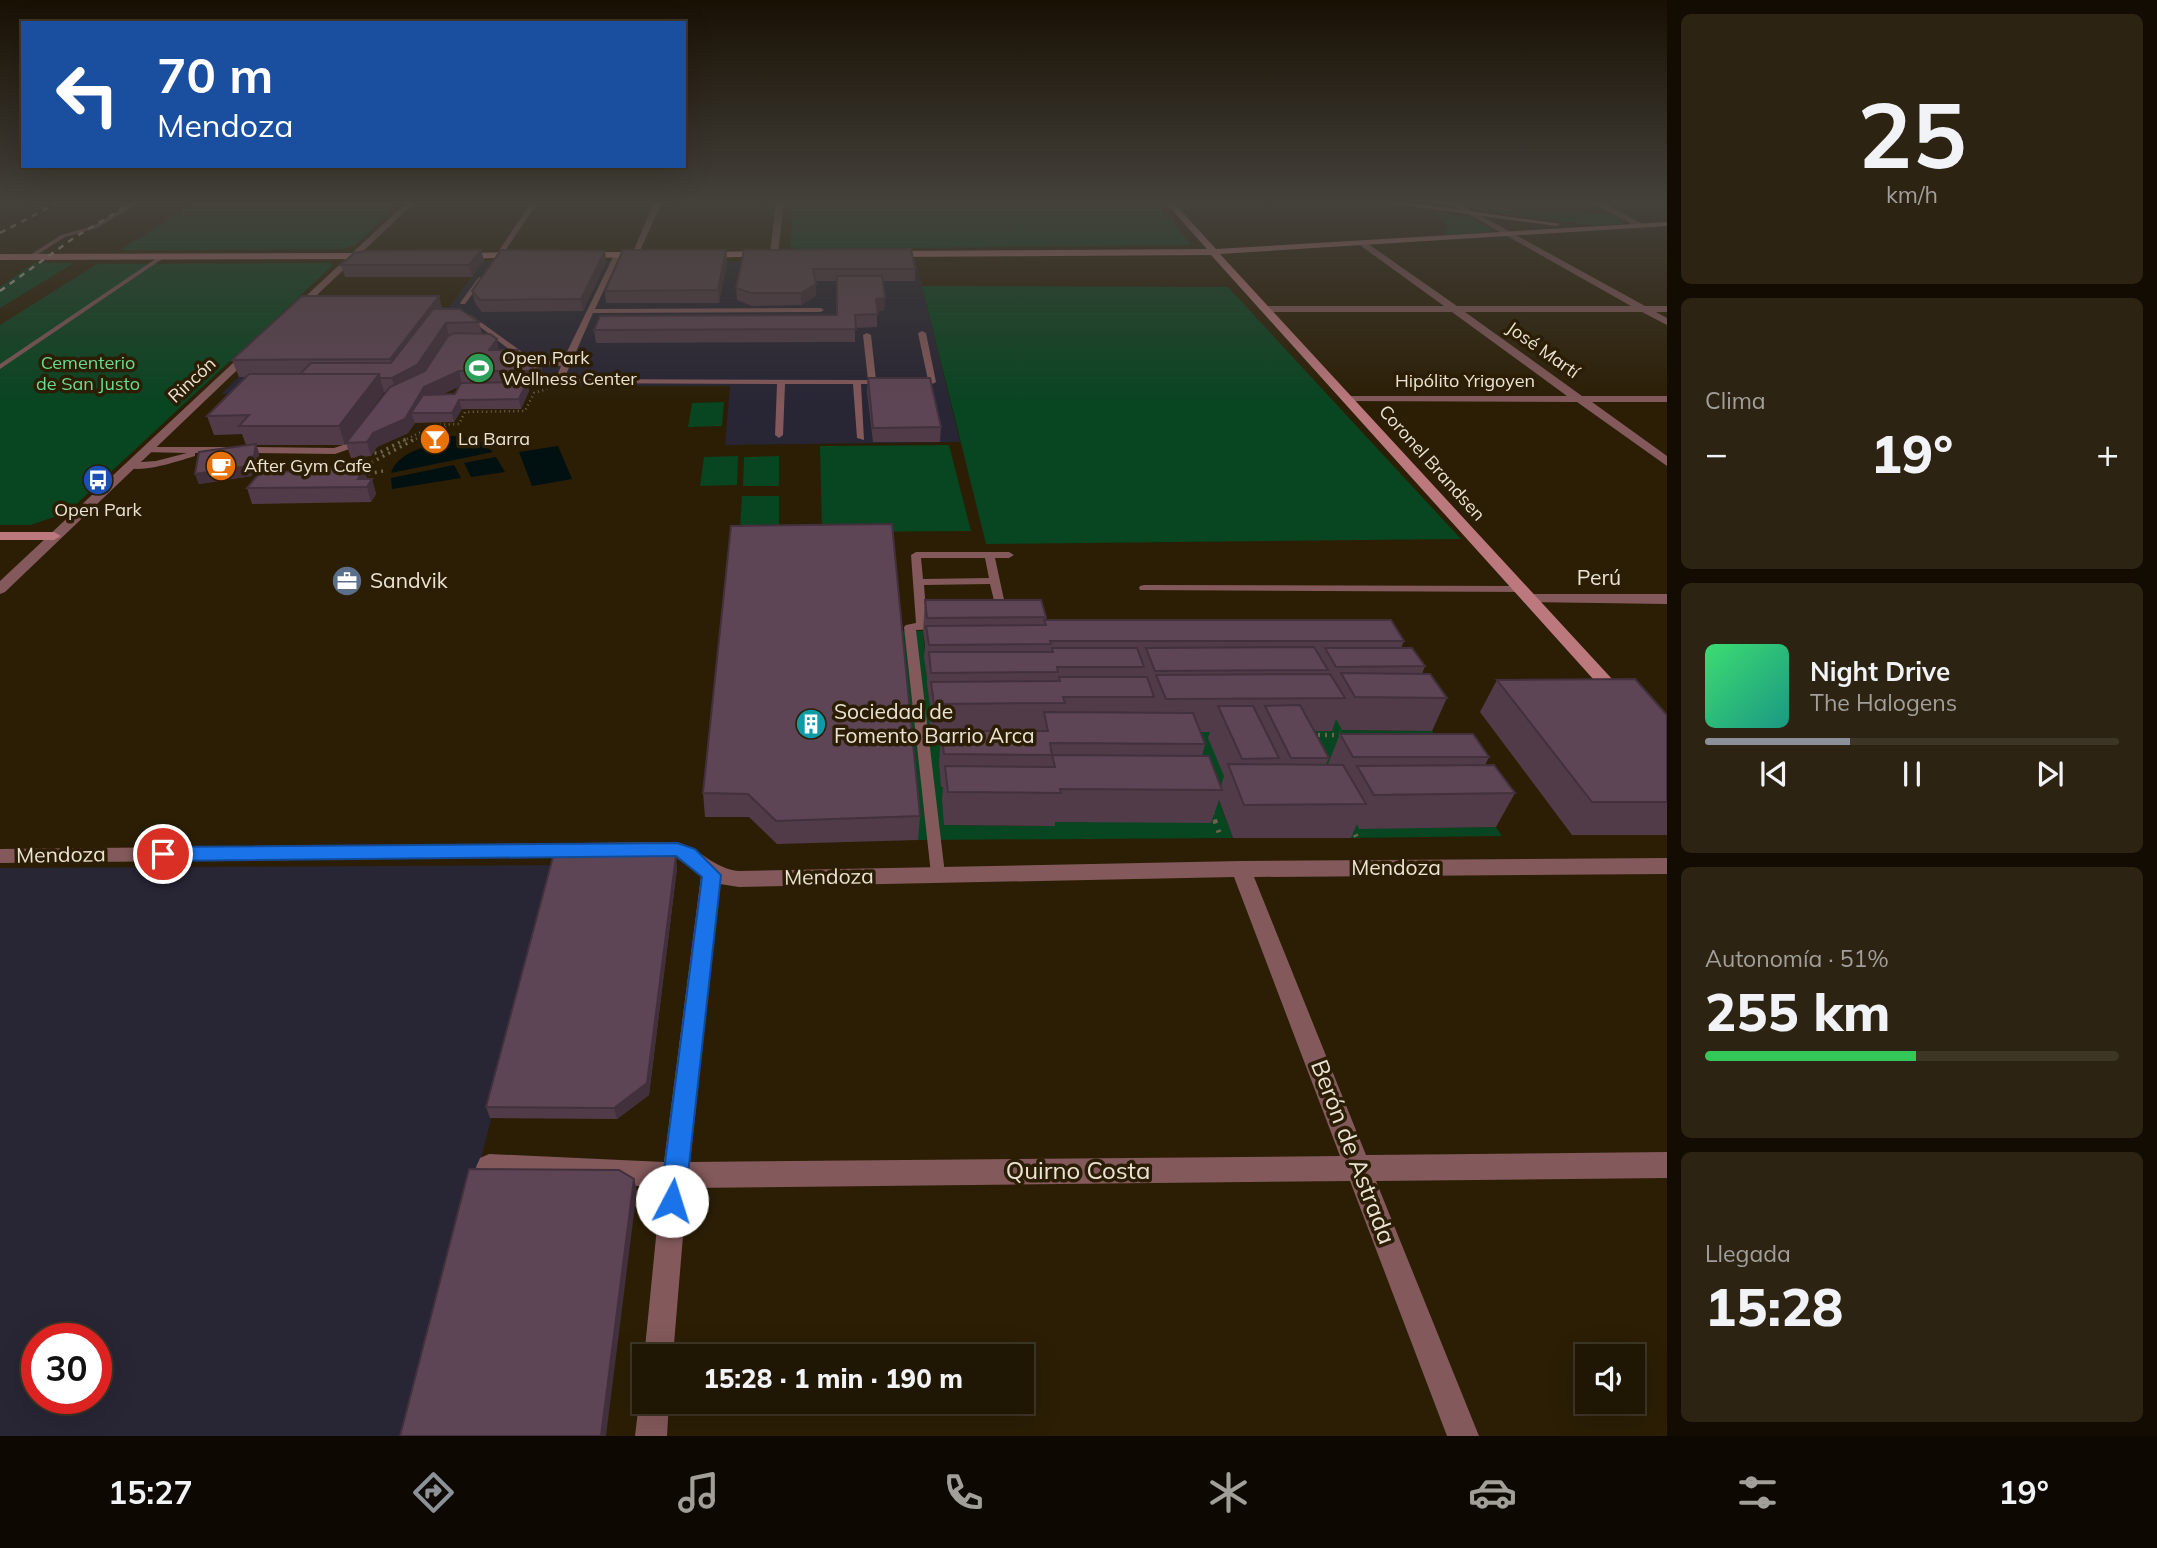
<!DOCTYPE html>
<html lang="es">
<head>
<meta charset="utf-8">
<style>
  :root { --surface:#201604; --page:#2d2313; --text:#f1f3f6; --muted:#a29f9a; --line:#3d3526; --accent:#8c9099 }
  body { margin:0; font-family:Mulish,sans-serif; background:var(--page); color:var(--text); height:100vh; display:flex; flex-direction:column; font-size:26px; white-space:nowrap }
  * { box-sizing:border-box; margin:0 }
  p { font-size:23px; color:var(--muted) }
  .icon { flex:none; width:38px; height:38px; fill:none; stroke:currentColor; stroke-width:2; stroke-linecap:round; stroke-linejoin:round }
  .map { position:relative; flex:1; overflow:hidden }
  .sheet { display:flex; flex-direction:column; gap:14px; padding:14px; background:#120c02; width:490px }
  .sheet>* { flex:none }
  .hud { position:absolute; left:21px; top:21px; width:665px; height:147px; border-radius:0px; box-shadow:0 7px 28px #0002,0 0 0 2px var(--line); background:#1a4fa0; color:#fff; overflow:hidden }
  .buttons { position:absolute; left:1575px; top:1344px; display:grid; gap:14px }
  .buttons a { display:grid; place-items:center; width:70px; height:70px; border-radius:0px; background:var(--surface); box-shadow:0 7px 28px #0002,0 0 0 2px var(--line); font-size:35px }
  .speed { position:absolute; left:21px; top:1323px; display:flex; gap:14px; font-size:35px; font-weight:700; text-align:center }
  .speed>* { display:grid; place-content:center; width:91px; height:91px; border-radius:50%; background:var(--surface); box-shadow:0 7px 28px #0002,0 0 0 2px var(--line); line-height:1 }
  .speed .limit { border:10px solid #d22; background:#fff; color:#111 }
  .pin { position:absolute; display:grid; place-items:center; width:60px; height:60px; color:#fff; margin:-30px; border:4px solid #fff; border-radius:50%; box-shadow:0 2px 7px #0007 }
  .me { position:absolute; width:77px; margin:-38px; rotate:5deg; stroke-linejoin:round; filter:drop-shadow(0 0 5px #0008) }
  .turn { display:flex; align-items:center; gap:24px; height:147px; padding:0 21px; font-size:32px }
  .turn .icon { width:91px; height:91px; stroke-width:2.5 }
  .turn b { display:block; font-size:49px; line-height:60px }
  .big { font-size:52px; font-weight:800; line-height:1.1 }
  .sheet .card { flex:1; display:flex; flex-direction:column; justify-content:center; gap:10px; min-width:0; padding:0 24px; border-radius:10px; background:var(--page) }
  .sheet .dial { align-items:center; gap:0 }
  .dial b { font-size:91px; line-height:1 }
  .song { display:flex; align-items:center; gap:21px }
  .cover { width:84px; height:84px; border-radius:10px; background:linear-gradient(135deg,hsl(140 70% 55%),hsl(170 70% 35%)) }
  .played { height:7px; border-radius:4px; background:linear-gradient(90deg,var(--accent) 35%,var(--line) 35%) }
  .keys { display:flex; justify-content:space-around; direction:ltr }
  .heat { display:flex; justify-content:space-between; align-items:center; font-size:38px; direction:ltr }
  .charge { height:10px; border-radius:5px; background:linear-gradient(90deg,#34c759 51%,var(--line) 0) }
  .trip { position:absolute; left:632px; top:1344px; width:402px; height:70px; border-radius:0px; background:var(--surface); box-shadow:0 7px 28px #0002,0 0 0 2px var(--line); font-weight:800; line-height:70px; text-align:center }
  .menu { display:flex; height:112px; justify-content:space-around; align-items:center; background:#0d0902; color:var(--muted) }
  .menu .icon { width:49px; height:49px }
  .menu .on { color:var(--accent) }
  .menu b { font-size:32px; color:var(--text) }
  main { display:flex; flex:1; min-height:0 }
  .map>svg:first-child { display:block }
  .industrial { fill:#282535; fill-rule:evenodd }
  .green { fill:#084521; fill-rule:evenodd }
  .water { fill:#011011 }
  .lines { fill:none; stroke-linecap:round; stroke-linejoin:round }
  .path-far3 { stroke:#6e634d; stroke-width:2.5; stroke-dasharray:1 3.5; stroke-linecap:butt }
  .path-far2 { stroke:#6e634d; stroke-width:3.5; stroke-dasharray:2 4.5; stroke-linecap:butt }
  .path-far1 { stroke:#6e634d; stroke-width:4.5; stroke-dasharray:2 5; stroke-linecap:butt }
  .path { stroke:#6e634d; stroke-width:5; stroke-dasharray:2.5 7; stroke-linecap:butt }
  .lane { fill:#83595b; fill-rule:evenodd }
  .street { fill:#83595b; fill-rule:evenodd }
  .secondary { fill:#bb787d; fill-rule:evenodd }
  .rail { stroke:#bfb6a5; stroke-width:2.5; stroke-dasharray:6 6; stroke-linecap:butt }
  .wall { fill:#513b49; fill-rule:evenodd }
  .shaded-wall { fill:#42303c }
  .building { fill:#5e4555; stroke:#42303c; stroke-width:2 }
  .route { fill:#1a73e8; stroke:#114b97; stroke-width:2 }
  .labels { text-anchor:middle; stroke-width:7; stroke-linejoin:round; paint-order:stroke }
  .far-street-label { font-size:18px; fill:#ebe3d4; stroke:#2b1e05 }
  .far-poi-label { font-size:18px; fill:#ebe3d4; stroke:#2b1e05; text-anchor:start }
  .far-park-label { font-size:18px; fill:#69dd8f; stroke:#2b1e05 }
  .street-label { font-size:21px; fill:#ebe3d4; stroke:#2b1e05 }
  .poi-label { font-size:21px; fill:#ebe3d4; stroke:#2b1e05; text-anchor:start }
  .near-street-label { font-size:24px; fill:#ebe3d4; stroke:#2b1e05 }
</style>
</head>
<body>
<main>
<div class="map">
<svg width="1667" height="1436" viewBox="0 0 1667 1436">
  <rect width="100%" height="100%" fill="#2b1e05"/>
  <!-- industrial -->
  <path class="industrial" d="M484 261H916L960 442 725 445 730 386H559L530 365 489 343 396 392H384L345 445H246L255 434 214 435 253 394H221L313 307H449Z
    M557 865 409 1436H0V868ZM37 1339H96V1398H37Z"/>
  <!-- green -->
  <path class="green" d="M196 202H401L354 246 341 249 120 250Z
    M794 202H1155L1191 243 1188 245 799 249 790 246Z
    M1472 209 1612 214 1625 221 1622 224 1592 225Z
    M1433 212 1469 217 1492 229 1487 232 1448 235 1444 232 1448 227Z
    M34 263H74L0 308V287Z
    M330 263 333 265 68 512 31 525H0V325L97 264Z
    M922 286 1228 287 1461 539 986 544Z
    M724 402 722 426 688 427 692 403Z
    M949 445 971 531 822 532 820 446Z
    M738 456 737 485 700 486 704 457Z
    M779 456V486H743L744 457Z
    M742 496H779V529H740Z
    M899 631H923L927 677 1411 698 1342 730 1432 731 1456 767 1359 828 1496 827 1502 836 1351 838 1329 798H1218L1233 838 918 840ZM930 714 1058 735 932 736ZM1049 801 1054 826 944 825Z"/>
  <!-- water -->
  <path class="water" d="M440 435 476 438 493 452 391 473C396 456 423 443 439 448L442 446 437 442Z
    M558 446 572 479 532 486 519 452Z
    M496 457 505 472 471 477 464 463Z
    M454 465 461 478 392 489 391 478Z"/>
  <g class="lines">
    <!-- path-far3 -->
    <path class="path-far3" d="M403 441 435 425 459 424 465 412 525 411 534 393 547 389
      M412 441 431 431 447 427"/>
    <!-- path-far2 -->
    <path class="path-far2" d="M368 453H379L406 439
      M354 472 415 439
      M362 475 383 471"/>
    <!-- path-far1 -->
    <path class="path-far1" d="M1311 735H1344
      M1212 813 1216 823"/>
    <!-- path -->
    <path class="path" d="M1215 821 1221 838
      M1351 826 1357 838"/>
    <!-- lane -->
    <path class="lane" d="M134 202H141L97 228 65 237 32 258 27 257 61 235 93 226Z
      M617 253 620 255 595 309 821 308 824 310 821 312 593 313 564 379 868 380 863 335 867 333 871 335 876 380H884L888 382 884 384H861L864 440 857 438 853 384H785L783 435 779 438 775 435 777 384 559 383 555 381 561 366 527 363 466 316 471 315 532 359 562 362 614 255Z
      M160 256 165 257 0 369V364Z
      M479 277 484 278 465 304H461L460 303Z
      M922 331 926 333 936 382C931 386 917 386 912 382L916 380H928L918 333Z
      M356 434 363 436 355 447 335 454 243 453 239 450 243 447 334 448 349 443Z
      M225 447 229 450 228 452 195 453V456C178 461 139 475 124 466L128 463 156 461 187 453 142 452 141 450 145 447Z
      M916 552H1009L1014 555 1009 558H995L1006 609 1005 611 1001 612 996 609 990 584 924 585 927 623H940L946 626 940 629 916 630 945 874 943 878 938 879 933 878 931 874 904 627 906 625 916 623 911 555ZM921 558H985L989 578 923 579Z
      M1144 585 1522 586 1527 589 1522 592 1140 590 1139 588 1140 586Z"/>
    <!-- street -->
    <path class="street" d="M407 202H415L298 313H292V309Z
      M531 202H538L501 257H495Z
      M654 202H662L638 255 631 257Z
      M776 202H784L778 254 774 257 770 254Z
      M1447 202H1456L1645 306H1667V312H1656L1667 318V325L1642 312H1465L1582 396H1667V402H1592L1667 456V466L1577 402 1344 401V397L1348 396H1567L1452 312H1264L1259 309 1264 306H1444L1361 246 1364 241 1457 306H1631Z
      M1592 202H1602L1646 226 1639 228Z
      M248 349 257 351 5 592 0 594V581Z
      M1531 594H1667V604L1526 602 1523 599 1526 596Z
      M677 842C701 849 714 869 739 871L1241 861 1667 858V874L1254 877 1366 1155 1667 1152V1178L1376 1181 1479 1436H1447L1350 1181 687 1188 673 1356 644 1358 661 1187 489 1180 480 1176 476 1167 480 1158 489 1154 664 1162 701 876 674 856 0 863V849ZM1234 877 1340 1156 690 1162 720 884 739 887Z
      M643 1391 644 1402H669L667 1436H635L639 1402Z"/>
    <!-- secondary -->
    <path class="secondary" d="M1165 202H1173L1216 249 1667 222V226L1220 254 1624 692 1627 696 1624 700H1612L1211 255 887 257 883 254 887 251 1207 249Z
      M1381 202H1406L1560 224 1556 226Z
      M765 251 768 256 705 258 701 255 705 252Z
      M520 252 523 257 460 259 456 256 460 253Z
      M642 252 645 257 583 258 579 255 583 252Z
      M0 254 373 253 377 256 373 259 0 260Z
      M0 532H54L61 536 54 540H0Z"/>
    <!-- rail -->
    <path class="rail" d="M0 233 59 202
      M0 291 75 237 134 202"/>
  </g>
  <!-- wall -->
  <path class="wall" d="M1505 202 1511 206 1509 210 1475 209 1466 203Z
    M481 250 484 261 472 277H345L341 265Z
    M726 250 727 262 719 303H606L605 291Z
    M744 250 915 269V281H883L885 298 884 311H877V327L855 328V342L596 343 594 330 837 315V281H815L816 296 801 305 752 306 737 300 736 288Z
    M605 251 606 262 583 311 482 312 475 303 472 291Z
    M442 309 479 322 482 334 499 350 520 360 541 364 543 378 541 384H527L529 391 521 409H462L454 422 415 423 408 433 377 447 371 456 351 458 346 443 345 445H256L259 453 258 466 253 467 252 476 199 484 195 474 246 445 242 434 214 435 207 416 246 377H239L232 360ZM460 386 455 394 441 395ZM384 392H386L346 443Z
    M868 378 941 427 940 442H873L867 392Z
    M342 466 343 470 367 479H372L376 494 371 502 252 504 247 488 274 471 308 472Z
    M731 526 920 816 918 840 777 844 749 817H705L703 793Z
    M925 600 1046 617V620L1404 641 1401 648 1425 666 1422 674 1447 698 1432 731 1342 730 1336 719 1332 731H1314L1329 758 1326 764H1328L1340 734 1489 757 1485 765 1515 793 1496 827 1359 829 1357 824 1351 838H1233L1219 800 1211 823 1055 822V826L944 825 942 800 943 787H941L939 763 941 736H931L929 714 930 705 927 684V677L924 657 925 646 923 631ZM1200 732H1210L1208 738 1224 776 1221 786 1202 756 1205 744Z
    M1497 680 1667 715V835H1572L1480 712Z
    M677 868 649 1095 617 1119 490 1118 486 1107Z"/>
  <!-- shaded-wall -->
  <path class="shaded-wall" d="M481 250 484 261 472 277 469 265Z
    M726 250 727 262 719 303 718 290Z
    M605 251 606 262 583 311 581 299Z
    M816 284V296L801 305V293Z
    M439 296 443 312 394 376 390 359Z
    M885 298 884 311H876V299Z
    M446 323 449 336 420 378 396 392 392 378Z
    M497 339 499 352 489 350Z
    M541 364 543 378 541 384 538 371Z
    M459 371 462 385 427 401 411 413 415 423 408 433 377 447 371 456 367 442 373 433 424 387Z
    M379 374 384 392 345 445 339 426Z
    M527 382 529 391 521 409 519 399Z
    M459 400 462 409 454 422 452 413Z
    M256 444 259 453 258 466 253 467 252 476 199 484 195 474Z
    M364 469 369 484 372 479 376 494 371 502 367 487 358 479Z
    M676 856 677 868 649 1095 617 1119 614 1108Z
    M634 1179 637 1190 606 1436H601Z"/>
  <!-- building -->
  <path class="building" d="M1471 202H1505L1511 206H1476Z
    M911 249 915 269H813L816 284 801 293H751L736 288 744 250Z
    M481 250 469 265H341L354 253 366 251Z
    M501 250 605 251 581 299 480 300 472 291Z
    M623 250H726L718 290 605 291Z
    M837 276H882L885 298 876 299 878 314 855 315 856 329 594 330 600 316 837 315Z
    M302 296H439L390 359 232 360Z
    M433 309H460L479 322 446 323 417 365 392 378H380L379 374H300L311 363H391Z
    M454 333 490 334 497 339 489 350H518L515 360H529L541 364 538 371H459L424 387 405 419 373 433 367 442 346 443 390 387 425 371 448 336Z
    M249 374H379L339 426H239L249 415 207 416Z
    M868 378H930L941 427 873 428Z
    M527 382 519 399 459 400 452 413H411L423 395 455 394 461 383Z
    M256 444 254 456 249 457 248 466 195 474 199 452Z
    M342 466 340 470 364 469 358 479H372L367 487 247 488 264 468 273 467 270 471 308 472 312 467Z
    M892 524 920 816 776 821 748 794 703 793 731 526Z
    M925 600H1041L1046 617 927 618Z
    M1044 620H1391L1404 641H1050L1051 644 929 645 926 626 1046 625Z
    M1314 647 1328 670 1155 671 1146 648Z
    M1052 648H1137L1144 667H1057L1058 672 931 673 929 652H1053Z
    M1325 648H1412L1425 666 1336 667Z
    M1341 673 1430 674 1447 698 1355 697Z
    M1330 674 1345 698 1166 699 1156 675Z
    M1059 677H1147L1154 697H1063L1065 703 934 704 931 682 1060 681Z
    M1635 679 1667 715V802H1592L1497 680Z
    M1300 705 1329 758H1291L1265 706Z
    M1218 706H1253L1279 758 1242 759Z
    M1044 712 1193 713 1205 744 1050 743 1052 755 944 754 941 731H1048Z
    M1340 734H1473L1489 757H1353Z
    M1052 755 1209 756 1222 790 1060 789 1061 793 948 792 945 766 1055 767Z
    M1228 764 1343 765 1366 804 1244 805Z
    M1494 765 1515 793 1374 795 1357 766Z
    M554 853H670L676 856 647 1083 614 1108 486 1107Z
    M469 1169 619 1170 634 1179 601 1436H400Z"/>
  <!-- sky -->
  <linearGradient id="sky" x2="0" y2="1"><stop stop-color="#181003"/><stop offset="0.5" stop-color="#44413b"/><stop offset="1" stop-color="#44413b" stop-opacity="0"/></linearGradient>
  <rect width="1667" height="404" fill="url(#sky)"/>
  <!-- route -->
  <path class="route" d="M677 843 695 849 721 875 685 1201 681 1209 672 1213 664 1209 660 1201 702 877 676 856 163 861 156 859 153 854 156 849 163 847Z"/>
  <!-- icons -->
  <defs>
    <g id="stadium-disc" transform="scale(1.575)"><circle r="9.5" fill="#2e9e5b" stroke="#2b1e05"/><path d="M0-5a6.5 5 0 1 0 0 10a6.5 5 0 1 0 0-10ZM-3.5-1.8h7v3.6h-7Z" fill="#fff"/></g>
    <g id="bar-disc" transform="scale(1.575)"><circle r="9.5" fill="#e8710a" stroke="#2b1e05"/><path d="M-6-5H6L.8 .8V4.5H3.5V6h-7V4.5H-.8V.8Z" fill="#fff"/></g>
    <g id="cafe-disc" transform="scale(1.575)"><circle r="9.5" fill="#e8710a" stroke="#2b1e05"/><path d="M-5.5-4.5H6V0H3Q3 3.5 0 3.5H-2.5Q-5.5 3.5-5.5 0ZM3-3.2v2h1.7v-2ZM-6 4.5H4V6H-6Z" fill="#fff"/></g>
    <g id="bus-disc" transform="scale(1.575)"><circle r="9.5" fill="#1a4fb4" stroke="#2b1e05"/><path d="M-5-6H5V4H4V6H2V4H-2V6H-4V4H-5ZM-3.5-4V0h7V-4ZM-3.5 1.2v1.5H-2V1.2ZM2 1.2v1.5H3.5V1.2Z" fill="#fff"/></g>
    <g id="office-disc" transform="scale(1.575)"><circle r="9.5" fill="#5c6f8a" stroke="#2b1e05"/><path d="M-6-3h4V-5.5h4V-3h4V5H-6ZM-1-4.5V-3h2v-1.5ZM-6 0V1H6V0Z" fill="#fff"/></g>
    <g id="building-disc" transform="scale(1.575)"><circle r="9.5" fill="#0f9aa8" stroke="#2b1e05"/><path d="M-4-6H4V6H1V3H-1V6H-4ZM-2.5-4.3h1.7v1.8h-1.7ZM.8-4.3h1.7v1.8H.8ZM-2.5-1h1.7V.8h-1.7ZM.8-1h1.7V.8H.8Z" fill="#fff"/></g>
  </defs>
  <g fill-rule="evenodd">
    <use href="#stadium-disc" x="479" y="368"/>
    <use href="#bar-disc" x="435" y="439"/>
    <use href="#cafe-disc" x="221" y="466"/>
    <use href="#bus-disc" x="98" y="480"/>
    <use href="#office-disc" x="347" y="581"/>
    <use href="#building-disc" x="811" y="724"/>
  </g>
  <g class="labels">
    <!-- far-street labels -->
    <g class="far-street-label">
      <text transform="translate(1543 350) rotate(35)" y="6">José Martí</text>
      <text transform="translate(192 380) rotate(-43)" y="6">Rincón</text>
      <text x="1465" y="387">Hipólito Yrigoyen</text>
      <text transform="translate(1432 463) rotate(48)" y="6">Coronel Brandsen</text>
    </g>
    <!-- far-poi labels -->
    <g class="far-poi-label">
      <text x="502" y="364">Open Park<tspan x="502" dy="21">Wellness Center</tspan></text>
      <text x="458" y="445">La Barra</text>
      <text x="244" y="472">After Gym Cafe</text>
      <text x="98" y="516" text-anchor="middle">Open Park</text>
    </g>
    <!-- far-park labels -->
    <g class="far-park-label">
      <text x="88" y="369">Cementerio<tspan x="88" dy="21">de San Justo</tspan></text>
    </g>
    <!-- street labels -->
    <g class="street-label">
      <text x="1599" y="585">Perú</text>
      <text transform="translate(61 855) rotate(-1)" y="7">Mendoza</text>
      <text x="1396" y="875">Mendoza</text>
      <text transform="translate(829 877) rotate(-1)" y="7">Mendoza</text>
    </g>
    <!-- poi labels -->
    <g class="poi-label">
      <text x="370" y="588">Sandvik</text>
      <text x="834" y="719">Sociedad de<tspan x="834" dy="24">Fomento Barrio Arca</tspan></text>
    </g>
    <!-- near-street labels -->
    <g class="near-street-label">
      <text transform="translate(1353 1152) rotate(69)" y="8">Berón de Astrada</text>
      <text x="1078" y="1179">Quirno Costa</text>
    </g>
  </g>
</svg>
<div class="buttons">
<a><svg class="icon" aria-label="sound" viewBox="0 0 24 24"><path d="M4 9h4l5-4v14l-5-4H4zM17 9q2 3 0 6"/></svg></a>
</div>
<div class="speed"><div class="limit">30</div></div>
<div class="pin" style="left:163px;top:854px;background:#d93025"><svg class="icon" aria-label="arrive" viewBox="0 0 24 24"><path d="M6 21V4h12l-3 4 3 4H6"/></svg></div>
<svg class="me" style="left:672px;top:1201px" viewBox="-20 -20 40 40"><circle r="19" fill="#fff"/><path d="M0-13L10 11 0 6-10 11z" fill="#1a73e8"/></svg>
<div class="trip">15:28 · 1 min · 190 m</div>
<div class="hud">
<div class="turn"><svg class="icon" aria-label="left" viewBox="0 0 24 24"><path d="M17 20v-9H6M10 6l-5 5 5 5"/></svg><div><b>70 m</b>Mendoza</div></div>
</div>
</div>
<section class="sheet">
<div class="card dial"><b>25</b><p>km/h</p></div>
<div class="card"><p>Clima</p>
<div class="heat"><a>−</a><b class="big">19°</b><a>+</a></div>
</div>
<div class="card">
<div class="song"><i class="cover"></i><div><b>Night Drive</b><p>The Halogens</p></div></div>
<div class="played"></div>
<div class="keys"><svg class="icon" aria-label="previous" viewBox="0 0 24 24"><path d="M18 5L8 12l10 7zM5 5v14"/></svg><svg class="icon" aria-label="pause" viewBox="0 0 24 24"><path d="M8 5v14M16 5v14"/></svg><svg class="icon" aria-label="next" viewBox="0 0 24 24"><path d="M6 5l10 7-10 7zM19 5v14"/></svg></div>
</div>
<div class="card"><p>Autonomía · 51%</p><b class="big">255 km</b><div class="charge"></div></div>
<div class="card"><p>Llegada</p><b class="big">15:28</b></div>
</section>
</main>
<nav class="menu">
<b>15:27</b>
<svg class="icon on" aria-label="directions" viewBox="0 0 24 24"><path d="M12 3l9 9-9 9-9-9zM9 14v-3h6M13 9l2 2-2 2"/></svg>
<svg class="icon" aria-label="music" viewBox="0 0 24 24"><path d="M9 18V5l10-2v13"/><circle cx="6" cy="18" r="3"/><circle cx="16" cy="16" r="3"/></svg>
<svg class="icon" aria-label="phone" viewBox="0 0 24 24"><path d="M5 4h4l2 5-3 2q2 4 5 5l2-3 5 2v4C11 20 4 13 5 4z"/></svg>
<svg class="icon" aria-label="climate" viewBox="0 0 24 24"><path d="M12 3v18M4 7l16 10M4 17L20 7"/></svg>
<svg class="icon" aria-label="car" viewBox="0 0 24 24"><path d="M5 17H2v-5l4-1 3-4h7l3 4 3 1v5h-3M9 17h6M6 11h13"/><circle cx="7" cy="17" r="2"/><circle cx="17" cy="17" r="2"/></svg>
<svg class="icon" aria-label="filters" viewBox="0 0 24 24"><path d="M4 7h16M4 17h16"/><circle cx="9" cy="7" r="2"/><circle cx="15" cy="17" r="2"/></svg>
<b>19°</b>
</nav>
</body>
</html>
